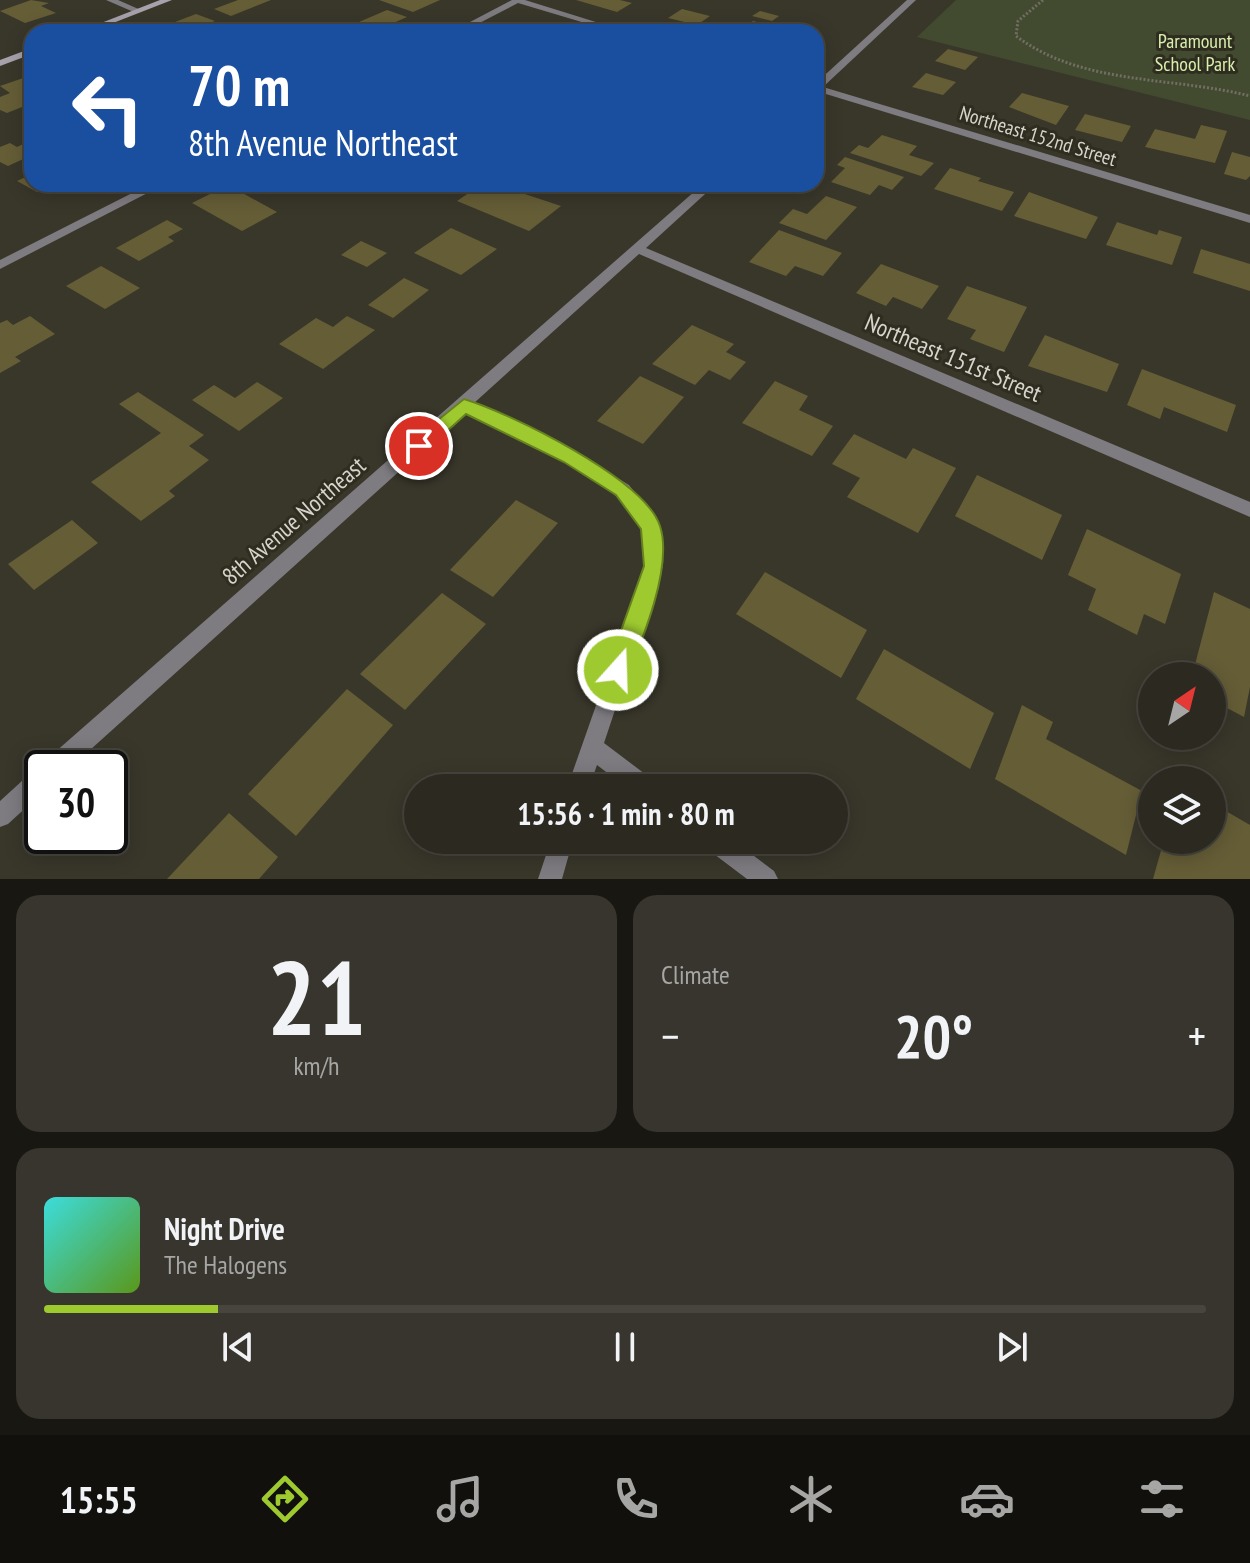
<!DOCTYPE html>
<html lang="en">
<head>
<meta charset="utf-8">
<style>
  :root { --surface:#2b2920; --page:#37352d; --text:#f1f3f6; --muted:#a6a6a5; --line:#47453e; --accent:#9eca2f }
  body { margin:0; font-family:"PT Sans Narrow",sans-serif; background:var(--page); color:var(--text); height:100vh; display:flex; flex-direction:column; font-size:30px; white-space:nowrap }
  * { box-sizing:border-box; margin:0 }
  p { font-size:26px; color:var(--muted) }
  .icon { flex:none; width:44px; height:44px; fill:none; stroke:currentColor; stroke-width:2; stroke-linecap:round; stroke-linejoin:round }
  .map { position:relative; height:879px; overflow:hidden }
  .drawer { display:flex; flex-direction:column; gap:16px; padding:16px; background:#181712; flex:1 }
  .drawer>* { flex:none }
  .guide { position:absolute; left:24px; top:24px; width:800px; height:168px; border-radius:24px; box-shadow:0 4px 20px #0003,0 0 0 2px var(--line); background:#1a4fa0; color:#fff; overflow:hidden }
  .needle { width:52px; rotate:35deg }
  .fabs { position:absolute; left:1138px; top:662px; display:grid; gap:16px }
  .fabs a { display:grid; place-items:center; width:88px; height:88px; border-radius:50%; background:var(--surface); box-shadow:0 4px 20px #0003,0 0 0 2px var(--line); font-size:40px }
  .speed { position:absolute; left:24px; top:750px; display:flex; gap:16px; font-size:40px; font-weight:700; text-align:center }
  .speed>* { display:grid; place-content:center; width:104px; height:104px; border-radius:50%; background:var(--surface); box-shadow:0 4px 20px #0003,0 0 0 2px var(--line); line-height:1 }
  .speed .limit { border:4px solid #111; border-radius:12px; background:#fff; color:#111 }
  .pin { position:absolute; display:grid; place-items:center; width:68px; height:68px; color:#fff; margin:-34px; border:4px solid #fff; border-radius:50%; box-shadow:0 2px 8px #0007 }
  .me { position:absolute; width:88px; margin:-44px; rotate:20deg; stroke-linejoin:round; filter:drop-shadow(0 0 6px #0008) }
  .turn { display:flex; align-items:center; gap:28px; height:168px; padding:0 32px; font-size:36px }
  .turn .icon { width:104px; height:104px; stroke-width:2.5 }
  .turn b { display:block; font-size:56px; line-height:68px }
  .big { font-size:60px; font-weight:700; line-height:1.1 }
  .drawer .card { flex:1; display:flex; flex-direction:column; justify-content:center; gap:12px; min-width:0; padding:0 28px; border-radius:24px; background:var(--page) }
  .drawer .dial { align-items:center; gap:0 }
  .dial b { font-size:104px; line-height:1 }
  .song { display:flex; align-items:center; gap:24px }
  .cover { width:96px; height:96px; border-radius:12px; background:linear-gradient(135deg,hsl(180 70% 55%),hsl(90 70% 35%)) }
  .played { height:8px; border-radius:4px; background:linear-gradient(90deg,var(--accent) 15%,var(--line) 15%) }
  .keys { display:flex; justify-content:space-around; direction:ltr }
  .heat { display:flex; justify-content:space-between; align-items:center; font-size:44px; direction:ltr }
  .drawer .tiles { flex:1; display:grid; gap:16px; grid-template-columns:1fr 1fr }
  .card:last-child { grid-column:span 2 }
  .trip { position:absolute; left:404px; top:774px; width:444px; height:80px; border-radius:40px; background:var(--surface); box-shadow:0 4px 20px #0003,0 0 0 2px var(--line); font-weight:700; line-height:80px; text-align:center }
  .dock { display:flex; height:128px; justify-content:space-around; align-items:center; background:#11100d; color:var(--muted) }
  .dock .icon { width:56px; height:56px }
  .dock .active { color:var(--accent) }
  .dock b { font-size:36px; color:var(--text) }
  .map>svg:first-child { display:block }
  .green { fill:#424b2f }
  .building { fill:#655d36 }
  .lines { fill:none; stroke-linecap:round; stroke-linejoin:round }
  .path { stroke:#716f64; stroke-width:3; stroke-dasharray:2 2; stroke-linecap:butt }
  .street { fill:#7e7b81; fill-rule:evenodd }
  .secondary { fill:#a6a1ab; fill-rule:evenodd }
  .route { fill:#9eca2f; stroke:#67831f; stroke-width:2 }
  .labels { text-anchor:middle; stroke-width:6; stroke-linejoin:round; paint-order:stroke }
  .far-park-label { font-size:20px; fill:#d8eead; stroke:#2f2d20 }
  .far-street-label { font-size:20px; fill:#d6d4cc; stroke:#2f2d20 }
  .street-label { font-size:24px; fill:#d6d4cc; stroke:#2f2d20 }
</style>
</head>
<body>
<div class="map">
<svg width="1250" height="879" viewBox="0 0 1250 879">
  <rect width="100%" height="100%" fill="#39372a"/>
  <!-- green -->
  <path class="green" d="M956 0H1250V120L917 37Z"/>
  <!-- building -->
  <path class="building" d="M31 0 49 3 41 6 56 13 25 23 0 11Z
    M238 0H271L231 16 214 9Z
    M379 0H440L413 12Z
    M576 0H620L632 3 617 12Z
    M682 9 710 16 697 25 668 18Z
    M387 10 407 17 373 32 352 25Z
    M760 11 779 16 772 21 752 16Z
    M196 14 215 21 205 25 211 27 201 32 175 22Z
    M753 21 773 26 765 32H738Z
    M948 49 978 57 965 70 935 61Z
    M926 73 956 82 943 95 912 87Z
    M32 75V103L7 113 0 110V97L10 93 0 86Z
    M1022 93 1069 106 1056 125 1009 107Z
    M1085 114 1131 126 1122 142 1075 130Z
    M1201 125 1227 131 1215 163 1145 147 1155 129 1195 139Z
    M882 135 917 146 909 155 934 163 921 176 850 153 859 145 868 148Z
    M32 140V155L8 166 0 162V147L10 143 17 147Z
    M1232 152 1250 157V176L1246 180 1224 174Z
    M845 157 904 177 892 190 879 185 870 195 831 182 845 168 837 165Z
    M950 168 981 178 978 181 1014 192 1002 211 934 189Z
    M32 174V184H55L37 192 17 181Z
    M399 184H435L421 194Z
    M482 184H494L561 206 529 231 457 201Z
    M228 185 277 212 242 231 192 203Z
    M1029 192 1098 217 1086 239 1014 216Z
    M826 196 857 207 826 240 779 223 793 209 807 214Z
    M167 220 183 229 168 237 174 241 139 261 116 248Z
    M1117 222 1157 235 1159 230 1182 237 1172 265 1106 245Z
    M451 228 497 249 461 275 414 253Z
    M779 230 842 253 823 276 795 266 786 276 749 262Z
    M361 241 387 253 367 267 341 255Z
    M1201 249 1250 264V291L1193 273Z
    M881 264 939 286 922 309 893 297 886 306 856 293Z
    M101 266 140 288 105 309 66 286Z
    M404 278 429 290 393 318 368 305Z
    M967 286 1027 307 1004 352 970 339 976 330 947 319Z
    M30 316 55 334 15 357 21 361 0 373V323L7 320 13 325Z
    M347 316 375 330 323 369 279 344 316 318 333 327Z
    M692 325 734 344 726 352 746 362 730 380 709 370 695 385 652 364Z
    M1045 335 1119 364 1107 392 1028 366Z
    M1142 369 1236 405 1227 432 1164 407 1160 419 1127 405Z
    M640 376 684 397 643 444 597 421Z
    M775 381 808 396 799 410 833 426 812 456 742 423Z
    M257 382 283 398 239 431 192 400 214 385 235 398Z
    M138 392 204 435 189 446 209 460 169 491 175 496 141 521 91 482 161 433 119 404Z
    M854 434 906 459 913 448 956 468 918 533 847 497 860 478 832 464Z
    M977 475 1062 515 1042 560 955 516Z
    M516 500 558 523 493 597 450 570Z
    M72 520 98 543 34 590 8 564Z
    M1087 529 1181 574 1165 624 1144 614 1137 635 1088 610 1096 589 1068 575Z
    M765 572 867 630 841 678 736 614Z
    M1214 592 1250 609V687L1244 717 1212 700V676H1192Z
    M442 593 486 624 405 710 360 674Z
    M884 649 994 713 970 769 856 699Z
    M347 689 393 725 296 836 248 794Z
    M1022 705 1053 722 1046 739 1142 791 1126 855 995 779Z
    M1212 803 1250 825V879H1153L1164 840H1212Z
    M229 813 278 857 259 879H167Z"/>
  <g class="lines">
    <!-- path -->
    <path class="path" d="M1043 0 1018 21 1016 36C1083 86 1172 76 1250 96"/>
    <!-- street -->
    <path class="street" d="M106 0H118L143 11 136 13Z
      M512 0H525L628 32H615L518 3 462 32H451Z
      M907 0H916L823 87 1250 215V223L816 91V83Z
      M150 184H165L0 269V260Z
      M703 184H716L646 248 1250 502V517L639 254 473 404 576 453 629 485 660 526 663 566 604 743 653 780 656 788H627L597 765 589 788H567L645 566C644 555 646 540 642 529 628 484 507 433 464 413L70 768H42V793L8 824 0 827V801L34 770 43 768 46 760Z
      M551 840H573L562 879H538Z
      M703 840H733L774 871 778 879H747L706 848Z"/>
    <!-- secondary -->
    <path class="secondary" d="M160 0H172L90 32H78Z
      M32 48V54L0 66V60Z"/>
  </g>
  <!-- route -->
  <path class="route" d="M464 399C510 413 645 479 660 526 673 566 643 639 626 678L618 681 610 678 607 670 644 566 641 529 616 495 564 462 466 414 425 451H412V441Z"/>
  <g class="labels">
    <!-- far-park labels -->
    <g class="far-park-label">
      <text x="1195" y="48">Paramount<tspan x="1195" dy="23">School Park</tspan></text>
    </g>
    <!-- far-street labels -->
    <g class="far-street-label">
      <text transform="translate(1038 136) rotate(17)" y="7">Northeast 152nd Street</text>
    </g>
    <!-- street labels -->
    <g class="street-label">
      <text transform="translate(953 358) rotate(23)" y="8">Northeast 151st Street</text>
      <text transform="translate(294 521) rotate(-41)" y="8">8th Avenue Northeast</text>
    </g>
  </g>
</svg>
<div class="fabs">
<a><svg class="needle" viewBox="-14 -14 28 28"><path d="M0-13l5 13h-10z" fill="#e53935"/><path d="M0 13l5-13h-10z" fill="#a6a6a5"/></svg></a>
<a><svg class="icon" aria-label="layers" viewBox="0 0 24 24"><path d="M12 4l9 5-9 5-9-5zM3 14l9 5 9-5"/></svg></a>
</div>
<div class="speed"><div class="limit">30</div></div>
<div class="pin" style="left:419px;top:446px;background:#d93025"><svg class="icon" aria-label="arrive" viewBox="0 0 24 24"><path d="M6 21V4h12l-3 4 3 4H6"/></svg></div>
<svg class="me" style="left:618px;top:670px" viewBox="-20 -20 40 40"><circle r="17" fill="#9eca2f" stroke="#fff" stroke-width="3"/><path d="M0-11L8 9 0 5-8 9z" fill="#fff"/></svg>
<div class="trip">15:56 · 1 min · 80 m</div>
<div class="guide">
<div class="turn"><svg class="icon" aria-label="left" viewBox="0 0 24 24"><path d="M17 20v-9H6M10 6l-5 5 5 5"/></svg><div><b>70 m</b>8th Avenue Northeast</div></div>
</div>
</div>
<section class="drawer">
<div class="tiles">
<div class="card dial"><b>21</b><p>km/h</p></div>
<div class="card"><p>Climate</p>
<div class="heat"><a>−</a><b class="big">20°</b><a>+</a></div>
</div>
<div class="card">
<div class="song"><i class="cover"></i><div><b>Night Drive</b><p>The Halogens</p></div></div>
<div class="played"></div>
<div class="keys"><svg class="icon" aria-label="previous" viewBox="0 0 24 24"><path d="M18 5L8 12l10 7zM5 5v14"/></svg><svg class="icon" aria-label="pause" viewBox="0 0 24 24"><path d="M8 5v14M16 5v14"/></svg><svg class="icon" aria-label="next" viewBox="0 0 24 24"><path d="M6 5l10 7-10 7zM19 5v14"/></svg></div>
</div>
</div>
</section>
<nav class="dock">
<b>15:55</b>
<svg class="icon active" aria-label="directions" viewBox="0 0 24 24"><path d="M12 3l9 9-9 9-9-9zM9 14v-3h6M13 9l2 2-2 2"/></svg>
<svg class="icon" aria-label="music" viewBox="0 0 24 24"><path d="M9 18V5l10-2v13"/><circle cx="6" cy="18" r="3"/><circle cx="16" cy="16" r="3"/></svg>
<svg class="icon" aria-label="phone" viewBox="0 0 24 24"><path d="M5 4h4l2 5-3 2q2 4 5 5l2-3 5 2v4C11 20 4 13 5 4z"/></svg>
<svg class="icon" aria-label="climate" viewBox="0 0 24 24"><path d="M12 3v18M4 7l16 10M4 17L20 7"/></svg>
<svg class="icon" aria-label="car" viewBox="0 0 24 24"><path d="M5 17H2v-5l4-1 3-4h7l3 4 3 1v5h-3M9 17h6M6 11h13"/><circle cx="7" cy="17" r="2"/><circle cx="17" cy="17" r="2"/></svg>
<svg class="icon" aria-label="filters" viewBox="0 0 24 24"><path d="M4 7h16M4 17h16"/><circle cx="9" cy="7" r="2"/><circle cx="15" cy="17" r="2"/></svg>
</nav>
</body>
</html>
